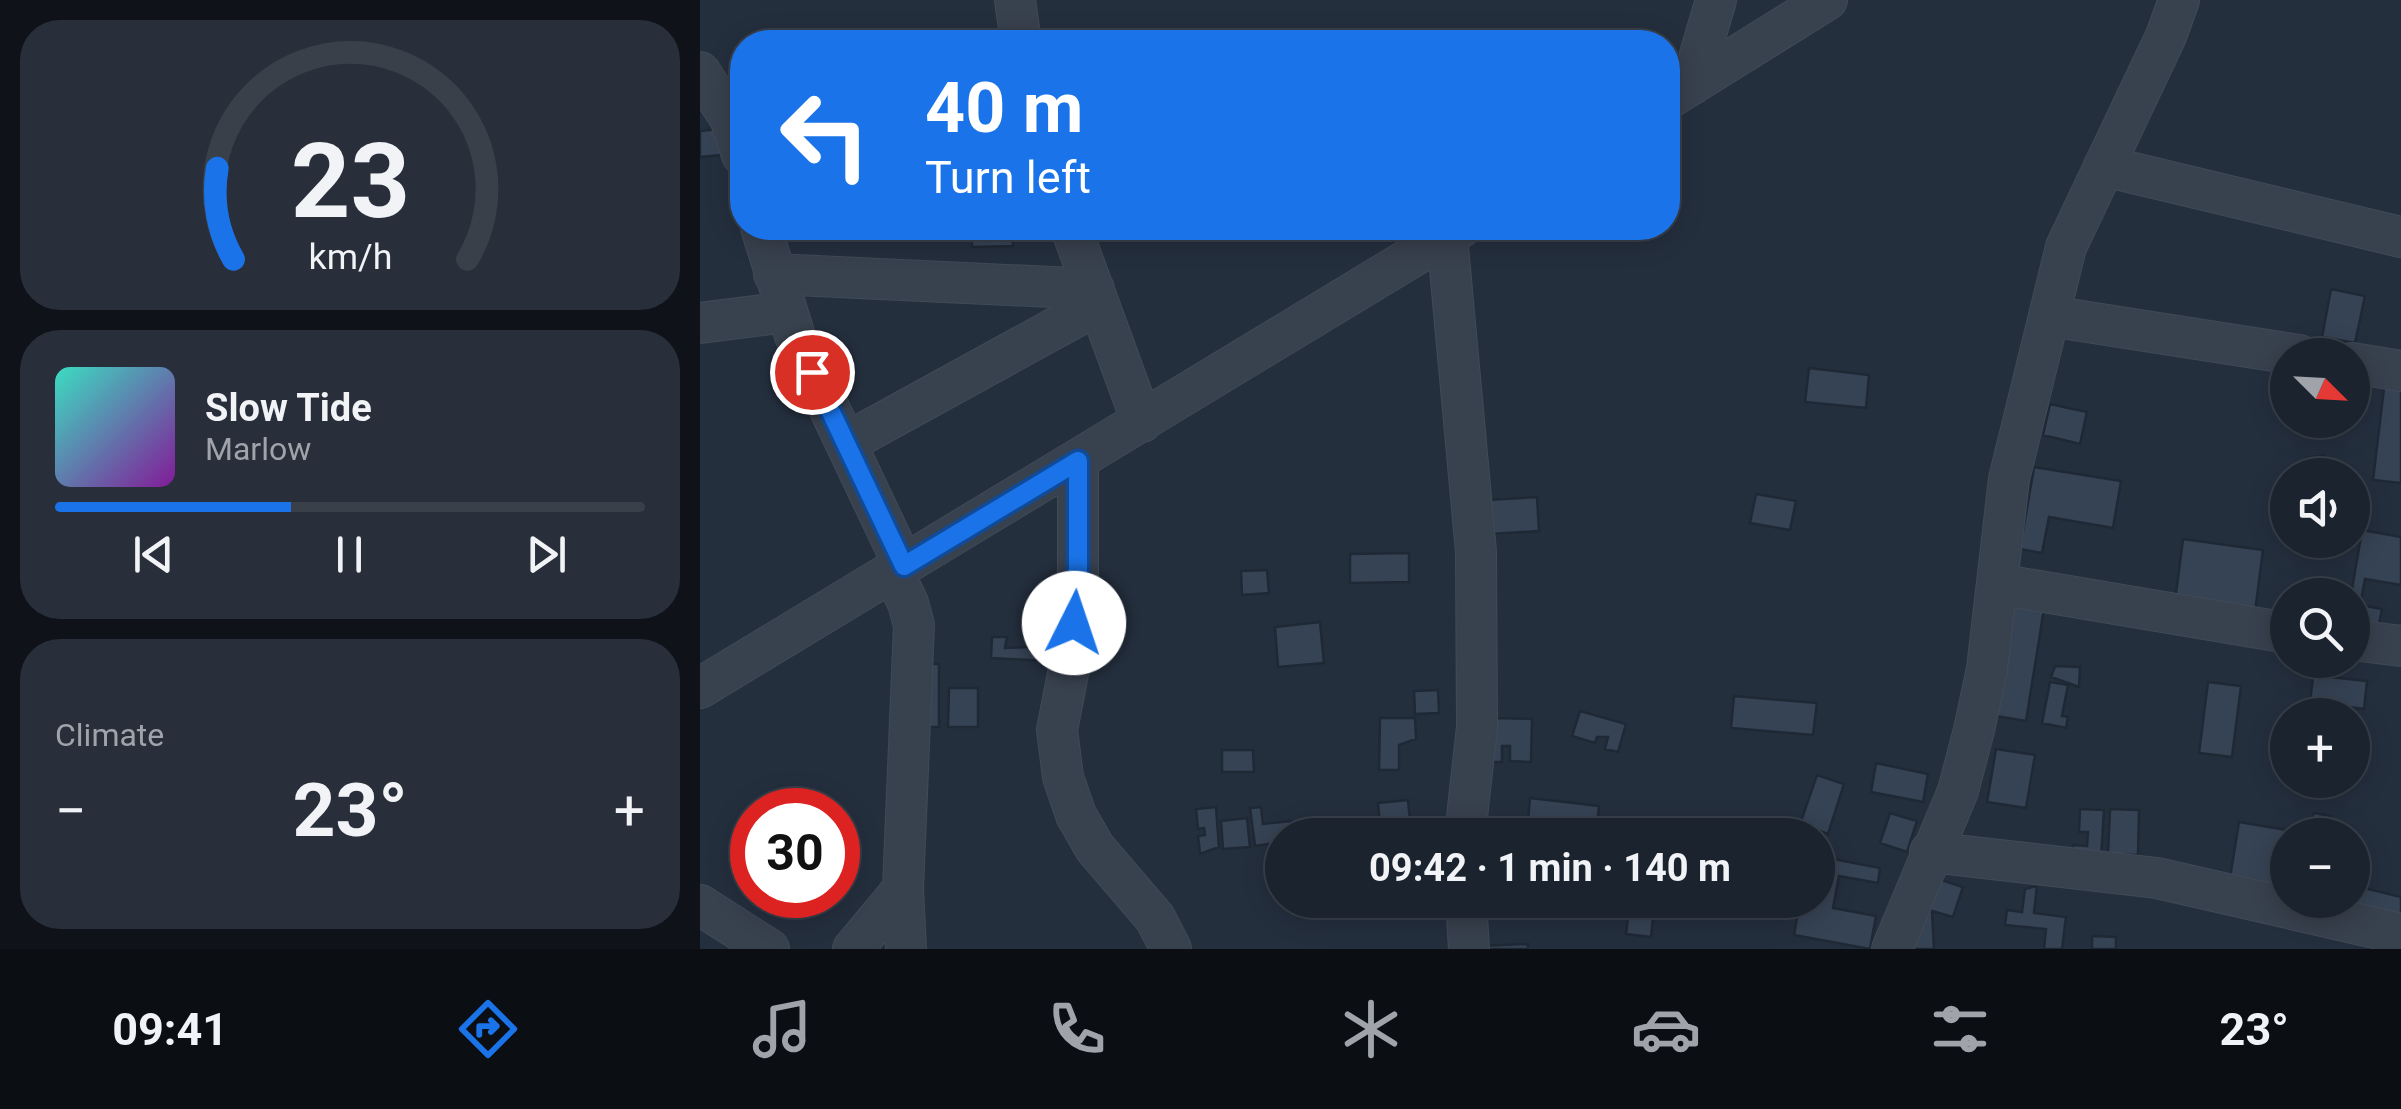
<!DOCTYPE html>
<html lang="en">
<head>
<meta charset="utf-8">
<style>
  :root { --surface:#1b232e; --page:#282f3a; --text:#f1f3f6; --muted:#a0a4aa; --line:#39404a; --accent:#1a73e8 }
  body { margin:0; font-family:Roboto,sans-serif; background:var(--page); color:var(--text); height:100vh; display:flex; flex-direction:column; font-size:38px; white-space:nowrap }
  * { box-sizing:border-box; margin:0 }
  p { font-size:32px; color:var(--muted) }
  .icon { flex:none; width:55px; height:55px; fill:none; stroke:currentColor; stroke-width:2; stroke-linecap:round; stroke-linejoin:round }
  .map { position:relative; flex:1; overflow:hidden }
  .side { display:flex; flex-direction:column; gap:20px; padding:20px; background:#0f1319; width:700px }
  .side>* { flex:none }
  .top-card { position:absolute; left:30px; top:30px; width:950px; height:210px; border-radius:40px; box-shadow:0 5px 25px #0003,0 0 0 2px var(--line); background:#1a73e8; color:#fff; overflow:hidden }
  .needle { width:65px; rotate:114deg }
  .tools { position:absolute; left:1570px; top:338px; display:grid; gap:20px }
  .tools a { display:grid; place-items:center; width:100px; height:100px; border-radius:50%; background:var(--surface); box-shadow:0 5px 25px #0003,0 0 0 2px var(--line); font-size:50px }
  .speed { position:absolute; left:30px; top:788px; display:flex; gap:20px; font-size:50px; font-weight:700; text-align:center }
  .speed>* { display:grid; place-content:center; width:130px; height:130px; border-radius:50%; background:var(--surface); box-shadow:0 5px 25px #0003,0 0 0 2px var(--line); line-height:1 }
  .speed .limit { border:15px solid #d22; background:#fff; color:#111 }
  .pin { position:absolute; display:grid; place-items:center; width:85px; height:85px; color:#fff; margin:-42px; border:5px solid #fff; border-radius:50%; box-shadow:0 2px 10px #0007 }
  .me { position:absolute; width:110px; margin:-55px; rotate:4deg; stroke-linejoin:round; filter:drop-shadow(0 0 8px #0008) }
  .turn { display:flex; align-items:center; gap:35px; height:210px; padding:0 30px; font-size:45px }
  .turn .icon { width:130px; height:130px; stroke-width:2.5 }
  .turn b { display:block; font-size:70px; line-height:85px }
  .big { font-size:75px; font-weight:700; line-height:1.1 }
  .side .tile { flex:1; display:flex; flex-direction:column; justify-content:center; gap:15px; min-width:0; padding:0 35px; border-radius:40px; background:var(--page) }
  .side .dial { align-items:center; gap:0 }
  .dial svg { height:260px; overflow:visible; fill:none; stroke:var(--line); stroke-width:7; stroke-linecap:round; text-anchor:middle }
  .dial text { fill:var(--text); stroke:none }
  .song { display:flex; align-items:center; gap:30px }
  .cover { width:120px; height:120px; border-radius:15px; background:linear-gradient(135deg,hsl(170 70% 55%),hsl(290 70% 35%)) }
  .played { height:10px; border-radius:5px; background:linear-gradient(90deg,var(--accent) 40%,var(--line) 40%) }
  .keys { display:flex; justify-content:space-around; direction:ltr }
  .heat { display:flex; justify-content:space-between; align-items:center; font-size:55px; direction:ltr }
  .trip { position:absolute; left:565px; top:818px; width:570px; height:100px; border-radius:50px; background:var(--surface); box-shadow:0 5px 25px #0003,0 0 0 2px var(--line); font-weight:700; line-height:100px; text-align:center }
  .menu { display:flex; height:160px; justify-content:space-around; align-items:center; background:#0b0e12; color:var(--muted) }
  .menu .icon { width:70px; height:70px }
  .menu .on { color:var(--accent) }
  .menu b { font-size:45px; color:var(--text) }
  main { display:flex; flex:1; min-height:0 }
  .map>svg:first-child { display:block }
  .building { fill:#364354; stroke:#1f2835; stroke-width:2.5 }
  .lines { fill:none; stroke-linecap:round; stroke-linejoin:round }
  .minor-casing { stroke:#414a57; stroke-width:42 }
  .minor { stroke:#38414e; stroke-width:40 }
  .route-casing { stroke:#114b97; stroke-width:25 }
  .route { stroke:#1a73e8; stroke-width:18 }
</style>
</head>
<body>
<main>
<section class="side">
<div class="tile dial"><svg viewBox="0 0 100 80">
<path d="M14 69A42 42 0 1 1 86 69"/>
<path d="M14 69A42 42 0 0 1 9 41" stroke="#1a73e8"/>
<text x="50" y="56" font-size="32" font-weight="700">23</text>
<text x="50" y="72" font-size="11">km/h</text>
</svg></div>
<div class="tile">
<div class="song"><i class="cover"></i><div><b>Slow Tide</b><p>Marlow</p></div></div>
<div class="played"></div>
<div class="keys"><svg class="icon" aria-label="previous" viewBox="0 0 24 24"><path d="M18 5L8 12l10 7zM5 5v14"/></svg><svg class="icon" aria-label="pause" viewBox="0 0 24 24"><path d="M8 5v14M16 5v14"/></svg><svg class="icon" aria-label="next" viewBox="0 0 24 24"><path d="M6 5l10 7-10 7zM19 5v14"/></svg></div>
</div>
<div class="tile"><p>Climate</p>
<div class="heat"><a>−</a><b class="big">23°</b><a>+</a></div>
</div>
</section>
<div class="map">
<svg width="1701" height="949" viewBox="0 0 1701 949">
  <rect width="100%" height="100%" fill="#242f3e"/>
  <!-- building -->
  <path class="building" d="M513 29 514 42H481V32Z
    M19 129 21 155 0 157V131Z
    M272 228H312L313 246 272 247Z
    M1631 289 1665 296 1655 343 1622 337Z
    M1109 368 1169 375 1166 408 1105 402Z
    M1684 388 1701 390V483L1673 480Z
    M1350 404 1387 412 1380 444 1343 435Z
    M1624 456 1625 475H1602L1606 458Z
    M1334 467 1421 481 1413 528 1349 517 1342 553 1320 549Z
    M1056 494 1096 501 1090 530 1050 523Z
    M837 497 839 531 789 534 787 500Z
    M1662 530 1701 537V585L1665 579 1660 605 1682 609 1678 630 1652 626 1651 595Z
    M1483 539 1563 550 1555 612 1475 601Z
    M709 553V582L650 583V554Z
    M567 570 569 593 542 595 541 571Z
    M1309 603 1344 609 1326 721 1290 715Z
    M620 622 624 663 578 667 575 627Z
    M331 636 350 639 349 661 291 658 292 637H307L305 648 330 647Z
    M1615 660H1629L1628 677 1667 681 1664 709 1610 702Z
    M223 664H239V727H224Z
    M1355 666 1380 667 1379 687 1351 677Z
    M1350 682 1368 685 1362 716 1368 717 1366 728 1342 723Z
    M1508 682 1541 686 1532 757 1499 753Z
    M249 688H278V727H248Z
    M738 690 739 713 715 714 714 691Z
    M1034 696 1117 703 1113 735 1031 728Z
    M880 711 926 724 918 752 905 749 908 737H897L895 743 872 736Z
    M680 718H715L716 739 699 745V770H679Z
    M792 718 832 719 831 762 810 761V746H802V762H791Z
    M1296 749 1335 755 1326 808 1287 802Z
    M522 750H553L554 772H522Z
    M1176 763 1228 774 1223 802 1171 792Z
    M1117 775 1144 784 1128 834 1100 824Z
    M830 798 899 806 896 835H780V830L827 834Z
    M708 800 711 830 697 832 696 824 680 826 678 803Z
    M516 807 519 847 500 854 498 836 505 835 504 828 498 829 496 809Z
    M561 807 563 824 591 821 592 835H582V842L555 846 550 808Z
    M1380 809 1404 810 1401 859 1373 857V845L1387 846 1388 832H1379Z
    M1410 809 1439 810 1438 855 1408 854Z
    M1190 813 1217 821 1207 852 1180 843Z
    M1614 813 1631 816 1628 833 1640 835H1588V887L1530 878 1539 822 1605 833Z
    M547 818 550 847 523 849 521 821Z
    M1118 856 1180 868 1178 883 1139 876 1133 908 1176 916 1170 949 1094 935 1100 900H1118Z
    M1226 875 1263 887 1253 917 1232 911 1234 949H1202Z
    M1337 886 1334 913 1366 917 1362 949H1344L1346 929 1305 925 1307 910 1322 912 1325 889Z
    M1660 887 1701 897V924L1654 912Z
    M930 900H955L951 937 926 934Z
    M1392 936 1416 937V949H1392Z
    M828 944V949H779V946Z"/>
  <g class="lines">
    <!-- minor casing -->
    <g class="minor-casing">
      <path id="minor" d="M315 0 321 42
        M0 72 30 118 42 155
        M991 85 1016 0
        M968 99 1127 0
        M1404 166 1701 237
        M61 228 95 336 204 566
        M371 228 442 422
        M747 236 776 552 777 727 765 835
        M74 274 394 289
        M1349 316 1599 355
        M0 323 87 312
        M1652 363 1701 371
        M146 443 399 304
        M378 461V588L371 658 357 730 363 777 376 815 395 848 455 918 471 949
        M193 572 208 603 214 625 203 889 206 949
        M1297 584 1588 633
        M1652 640 1701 646
        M0 688 760 228
        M1230 852 1457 878 1701 934
        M766 900 769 949
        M0 905 69 949
        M153 949 203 889
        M1192 949 1258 791 1274 730 1287 669 1309 479 1366 247 1466 36 1479 0"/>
    </g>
    <!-- minor -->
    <use href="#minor" class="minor"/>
  </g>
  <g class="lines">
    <!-- route casing -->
    <g class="route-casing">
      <path id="route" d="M112 372 204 566 378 461V588L374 623"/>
    </g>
    <!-- route -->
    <use href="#route" class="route"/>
  </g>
</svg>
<div class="tools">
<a><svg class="needle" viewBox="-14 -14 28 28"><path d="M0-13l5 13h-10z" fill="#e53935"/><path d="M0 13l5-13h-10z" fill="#a0a4aa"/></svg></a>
<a><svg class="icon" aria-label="sound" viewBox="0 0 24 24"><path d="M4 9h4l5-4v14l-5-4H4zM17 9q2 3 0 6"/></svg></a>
<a><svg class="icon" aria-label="search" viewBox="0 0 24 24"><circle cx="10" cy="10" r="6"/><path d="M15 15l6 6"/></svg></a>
<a>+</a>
<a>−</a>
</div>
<div class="speed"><div class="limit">30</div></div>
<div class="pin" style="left:112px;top:372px;background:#d93025"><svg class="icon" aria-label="arrive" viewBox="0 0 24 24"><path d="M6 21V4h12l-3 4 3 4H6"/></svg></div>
<svg class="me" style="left:374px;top:623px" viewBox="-20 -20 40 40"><circle r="19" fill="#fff"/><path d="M0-13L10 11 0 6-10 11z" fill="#1a73e8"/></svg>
<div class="trip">09:42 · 1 min · 140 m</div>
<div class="top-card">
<div class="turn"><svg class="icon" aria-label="left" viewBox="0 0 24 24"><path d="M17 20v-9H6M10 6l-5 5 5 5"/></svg><div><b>40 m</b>Turn left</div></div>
</div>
</div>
</main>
<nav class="menu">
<b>09:41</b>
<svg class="icon on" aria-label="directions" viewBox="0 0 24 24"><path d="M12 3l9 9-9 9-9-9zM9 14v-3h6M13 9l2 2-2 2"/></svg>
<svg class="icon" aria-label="music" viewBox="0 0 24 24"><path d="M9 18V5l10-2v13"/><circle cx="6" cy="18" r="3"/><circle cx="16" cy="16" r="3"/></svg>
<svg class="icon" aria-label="phone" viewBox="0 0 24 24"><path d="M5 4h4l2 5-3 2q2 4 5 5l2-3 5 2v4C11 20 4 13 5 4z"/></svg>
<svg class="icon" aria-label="climate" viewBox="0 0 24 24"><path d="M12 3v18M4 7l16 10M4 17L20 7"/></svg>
<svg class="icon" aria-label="car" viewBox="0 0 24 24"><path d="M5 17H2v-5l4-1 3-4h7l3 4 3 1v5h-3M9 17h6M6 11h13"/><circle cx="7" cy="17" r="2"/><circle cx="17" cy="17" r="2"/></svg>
<svg class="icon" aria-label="filters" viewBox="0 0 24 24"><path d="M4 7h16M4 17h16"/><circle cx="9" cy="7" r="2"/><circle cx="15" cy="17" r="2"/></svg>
<b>23°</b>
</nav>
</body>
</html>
